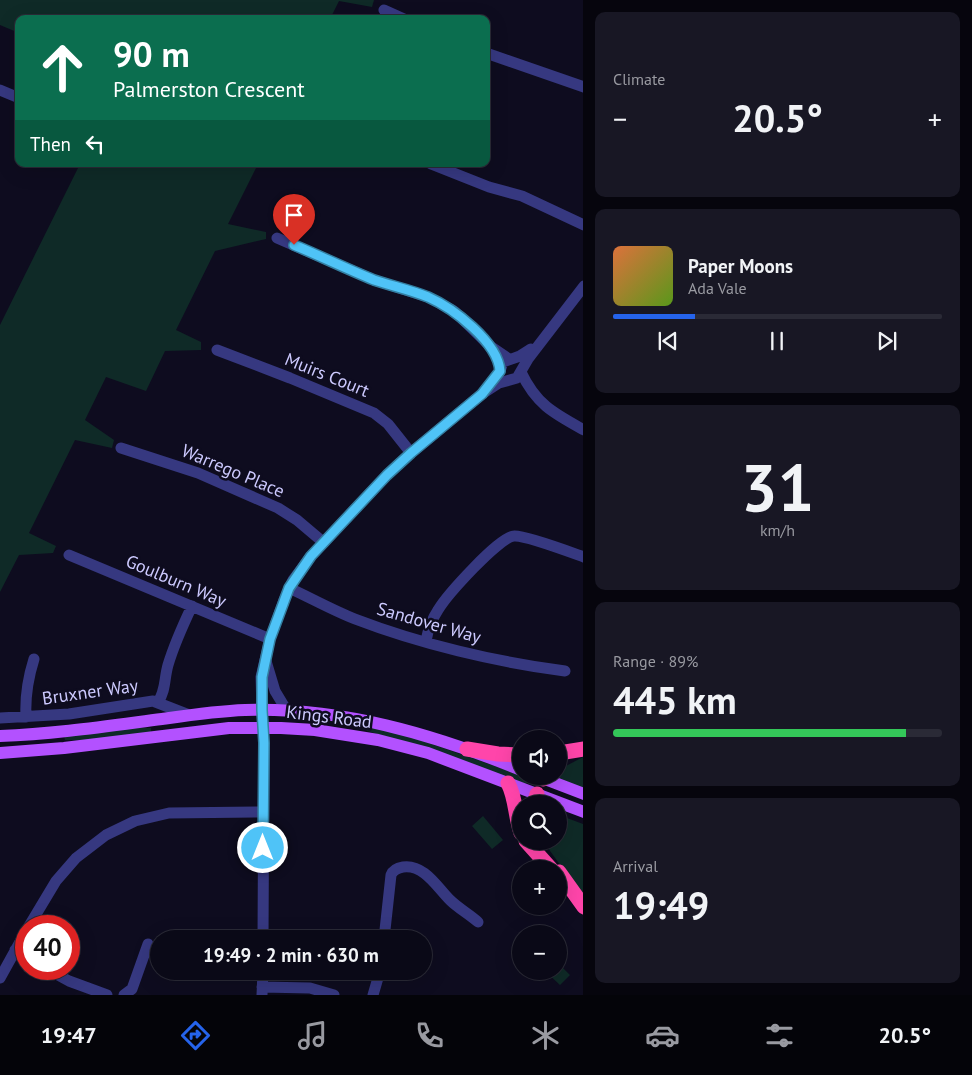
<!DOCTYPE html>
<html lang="en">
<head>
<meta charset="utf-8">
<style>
  :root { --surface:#0a0917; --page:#181724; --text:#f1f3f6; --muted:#999aa1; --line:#2a2a36; --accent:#2563eb }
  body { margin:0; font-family:"PT Sans",sans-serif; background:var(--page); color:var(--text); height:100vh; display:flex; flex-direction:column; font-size:19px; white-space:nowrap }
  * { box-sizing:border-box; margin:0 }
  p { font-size:16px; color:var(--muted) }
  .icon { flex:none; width:28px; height:28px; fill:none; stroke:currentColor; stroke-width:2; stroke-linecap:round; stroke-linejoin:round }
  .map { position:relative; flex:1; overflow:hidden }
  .details { display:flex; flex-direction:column; gap:12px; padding:12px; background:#06050d; width:389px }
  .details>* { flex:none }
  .guide { position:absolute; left:15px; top:15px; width:475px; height:152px; border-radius:10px; box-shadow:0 5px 20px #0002,0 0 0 1px var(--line); background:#0b6e4f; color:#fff; overflow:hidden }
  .tools { position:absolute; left:512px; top:730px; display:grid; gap:10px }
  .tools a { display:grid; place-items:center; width:55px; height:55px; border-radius:50%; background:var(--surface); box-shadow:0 5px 20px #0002,0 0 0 1px var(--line); font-size:25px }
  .speed { position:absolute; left:15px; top:915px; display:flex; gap:10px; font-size:25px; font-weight:700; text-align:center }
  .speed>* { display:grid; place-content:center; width:65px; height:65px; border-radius:50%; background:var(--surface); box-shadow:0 5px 20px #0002,0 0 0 1px var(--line); line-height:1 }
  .speed .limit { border:8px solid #d22; background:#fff; color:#111 }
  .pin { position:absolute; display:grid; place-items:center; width:42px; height:42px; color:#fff; margin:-51px -21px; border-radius:50% 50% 50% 0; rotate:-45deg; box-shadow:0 0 5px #0007 }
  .pin .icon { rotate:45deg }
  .me { position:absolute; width:55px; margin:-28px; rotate:0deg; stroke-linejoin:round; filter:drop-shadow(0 0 4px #0008) }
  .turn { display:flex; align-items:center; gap:18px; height:105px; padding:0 15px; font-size:22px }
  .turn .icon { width:65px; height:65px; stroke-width:2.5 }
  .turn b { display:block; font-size:35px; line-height:42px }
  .then { display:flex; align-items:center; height:48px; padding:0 15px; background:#0003; gap:10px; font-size:19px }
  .big { font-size:38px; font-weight:800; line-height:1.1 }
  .details .tile { flex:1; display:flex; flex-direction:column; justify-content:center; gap:8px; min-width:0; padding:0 18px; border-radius:10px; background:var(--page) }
  .details .dial { align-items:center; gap:0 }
  .dial b { font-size:65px; line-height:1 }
  .song { display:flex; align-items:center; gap:15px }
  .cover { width:60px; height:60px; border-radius:8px; background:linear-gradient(135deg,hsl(20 70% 55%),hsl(90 70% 35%)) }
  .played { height:5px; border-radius:2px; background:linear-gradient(90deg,var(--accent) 25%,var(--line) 25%) }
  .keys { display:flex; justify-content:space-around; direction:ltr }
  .heat { display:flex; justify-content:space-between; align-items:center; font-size:28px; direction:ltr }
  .charge { height:8px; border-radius:4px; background:linear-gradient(90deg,#34c759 89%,var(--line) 0) }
  .trip { position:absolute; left:150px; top:930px; width:282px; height:50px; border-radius:25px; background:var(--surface); box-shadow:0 5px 20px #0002,0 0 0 1px var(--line); font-weight:800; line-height:50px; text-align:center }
  .tab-bar { display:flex; height:80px; justify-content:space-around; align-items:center; background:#040409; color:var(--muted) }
  .tab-bar .icon { width:35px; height:35px }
  .tab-bar .selected { color:var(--accent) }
  .tab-bar b { font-size:22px; color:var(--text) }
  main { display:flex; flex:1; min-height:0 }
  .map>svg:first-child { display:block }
  .green { fill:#0f2a27 }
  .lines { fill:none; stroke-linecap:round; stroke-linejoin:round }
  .minor { stroke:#363880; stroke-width:11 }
  .major { stroke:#b351ff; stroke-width:12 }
  .highway { stroke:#ff45aa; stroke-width:15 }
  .route-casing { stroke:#337fa1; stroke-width:12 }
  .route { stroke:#4fc3f7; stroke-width:9 }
  .labels { text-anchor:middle; stroke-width:5; stroke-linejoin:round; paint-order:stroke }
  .street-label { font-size:18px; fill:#cdcaff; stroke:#0e0c1f }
</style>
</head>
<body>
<main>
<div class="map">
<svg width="584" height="995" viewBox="0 0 584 995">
  <rect width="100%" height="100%" fill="#0e0c1f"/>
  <!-- green -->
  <path class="green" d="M0 0H374L372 7 339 1 330 19H19V33L0 25Z
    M80 164H258L228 224 266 232V239L215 251 176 330 201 342V350L165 351 146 391 106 377 85 420 114 440 112 448 75 440 29 533 56 546 53 553 19 555 0 592V325Z
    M360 724 400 733 529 778 526 784 359 728Z
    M125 728H151V732L88 740H65L64 736Z
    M583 757V789L559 779V773L566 766Z
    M559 815 583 824V897L543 841H559Z
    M483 816 503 840 492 849 472 826Z
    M559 964 570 975 560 985 545 971H559Z"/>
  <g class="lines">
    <!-- minor -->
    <path class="minor" d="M384 10 404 19
      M486 53 584 87
      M0 90 19 98
      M431 164 489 187 522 196 584 225
      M277 238 374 280 428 297 454 311 490 346 509 359
      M217 350 290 378 374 413 388 424 411 453
      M521 372C536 404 553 413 584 430
      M488 387 500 371 503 362 520 356 531 349
      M121 448 198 473 278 508 297 520 323 542
      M69 555 270 639
      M289 588C311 598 332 610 355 619 420 644 496 662 565 671
      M426 641C428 630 432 619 438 610 447 595 499 537 514 536 525 535 570 552 584 557
      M266 661 275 691 287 711
      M158 702C166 690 164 679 168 665 174 645 183 625 192 606
      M26 717C25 697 28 678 34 659
      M0 718 69 714 153 701 189 715
      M29 926 56 881 76 858 106 835 135 821 169 813 263 812
      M263 939 264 743 262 710 261 677 270 639 284 600 293 580 311 556 387 475 411 453 482 394 499 383 517 378 528 359 584 286
      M384 939 391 875C393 870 397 868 403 867 424 864 437 887 450 900 458 908 469 914 478 922
      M15 950 26 956
      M47 969 69 981 107 995
      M0 978 26 931
      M262 987 310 988 334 995
      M124 995 132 989 148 944
      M262 995 263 971
      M373 995 380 971"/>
    <!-- major -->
    <path class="major" d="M0 736C55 734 108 726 162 719 190 715 217 711 245 710 341 707 433 734 521 770
      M0 753 64 748 229 728H281L315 730 378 740 428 753 584 812
      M537 776 584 794"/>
    <!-- highway -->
    <path class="highway" d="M467 749 498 754 521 755
      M559 753 584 749
      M543 779 544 776
      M508 783C516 798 515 816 521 833
      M534 804 537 794
      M526 841 551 869
      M559 872 584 907"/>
  </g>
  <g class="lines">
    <!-- route casing -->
    <g class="route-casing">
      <path id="route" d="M263 848 264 743 262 710V677L270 639 289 588 311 556 387 475 411 453 482 394 500 371C498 342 453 308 428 297 411 290 392 286 374 280 347 269 320 256 294 245"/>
    </g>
    <!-- route -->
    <use href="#route" class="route"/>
  </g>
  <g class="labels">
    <!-- street labels -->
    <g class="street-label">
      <text transform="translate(327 375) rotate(22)" y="6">Muirs Court</text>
      <text transform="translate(233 471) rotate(23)" y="6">Warrego Place</text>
      <text transform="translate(176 581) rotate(23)" y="6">Goulburn Way</text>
      <text transform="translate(429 623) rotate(16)" y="6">Sandover Way</text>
      <text transform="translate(90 692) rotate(-8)" y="6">Bruxner Way</text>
      <text transform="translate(329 717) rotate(7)" y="6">Kings Road</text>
    </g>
  </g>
</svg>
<div class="tools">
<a><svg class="icon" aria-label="sound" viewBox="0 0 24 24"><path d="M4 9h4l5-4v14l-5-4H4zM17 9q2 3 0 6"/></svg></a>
<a><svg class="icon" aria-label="search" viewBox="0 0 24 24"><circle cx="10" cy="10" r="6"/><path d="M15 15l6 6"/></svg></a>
<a>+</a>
<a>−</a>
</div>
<div class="speed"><div class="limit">40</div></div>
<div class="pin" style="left:294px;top:245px;background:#d93025"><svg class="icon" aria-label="arrive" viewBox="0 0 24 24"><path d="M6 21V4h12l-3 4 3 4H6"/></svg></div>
<svg class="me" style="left:263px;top:848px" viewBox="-20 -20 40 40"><circle r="17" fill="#4fc3f7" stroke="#fff" stroke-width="3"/><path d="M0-11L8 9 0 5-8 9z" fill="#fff"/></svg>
<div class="trip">19:49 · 2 min · 630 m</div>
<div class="guide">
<div class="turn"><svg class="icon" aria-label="ahead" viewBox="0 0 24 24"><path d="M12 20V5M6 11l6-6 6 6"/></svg><div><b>90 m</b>Palmerston Crescent</div></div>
<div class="then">Then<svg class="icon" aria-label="left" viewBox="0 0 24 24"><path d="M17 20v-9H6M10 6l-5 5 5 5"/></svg></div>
</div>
</div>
<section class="details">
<div class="tile"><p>Climate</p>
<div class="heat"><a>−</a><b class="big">20.5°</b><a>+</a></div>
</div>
<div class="tile">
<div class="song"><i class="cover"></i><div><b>Paper Moons</b><p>Ada Vale</p></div></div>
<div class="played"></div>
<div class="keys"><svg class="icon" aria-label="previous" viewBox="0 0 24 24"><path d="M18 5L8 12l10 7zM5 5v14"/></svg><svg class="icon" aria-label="pause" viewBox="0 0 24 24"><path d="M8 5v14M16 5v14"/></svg><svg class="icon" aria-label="next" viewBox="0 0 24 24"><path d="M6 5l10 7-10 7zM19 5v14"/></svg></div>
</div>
<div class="tile dial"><b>31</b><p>km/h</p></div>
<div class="tile"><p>Range · 89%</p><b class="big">445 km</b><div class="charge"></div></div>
<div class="tile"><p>Arrival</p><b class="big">19:49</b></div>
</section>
</main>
<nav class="tab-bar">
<b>19:47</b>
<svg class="icon selected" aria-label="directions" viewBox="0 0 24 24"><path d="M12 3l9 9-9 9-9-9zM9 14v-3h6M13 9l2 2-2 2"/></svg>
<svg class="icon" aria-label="music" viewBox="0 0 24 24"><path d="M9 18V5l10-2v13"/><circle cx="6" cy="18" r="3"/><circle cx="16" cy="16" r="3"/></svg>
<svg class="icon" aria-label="phone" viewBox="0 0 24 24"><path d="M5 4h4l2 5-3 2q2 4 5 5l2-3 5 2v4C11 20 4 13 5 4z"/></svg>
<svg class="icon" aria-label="climate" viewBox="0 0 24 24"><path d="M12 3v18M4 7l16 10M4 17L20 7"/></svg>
<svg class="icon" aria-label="car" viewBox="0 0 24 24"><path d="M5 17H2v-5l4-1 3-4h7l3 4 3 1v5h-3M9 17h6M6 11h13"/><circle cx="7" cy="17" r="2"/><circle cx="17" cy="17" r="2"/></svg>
<svg class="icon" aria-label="filters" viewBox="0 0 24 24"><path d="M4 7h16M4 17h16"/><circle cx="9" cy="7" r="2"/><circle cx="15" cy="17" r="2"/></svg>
<b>20.5°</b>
</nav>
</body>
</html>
